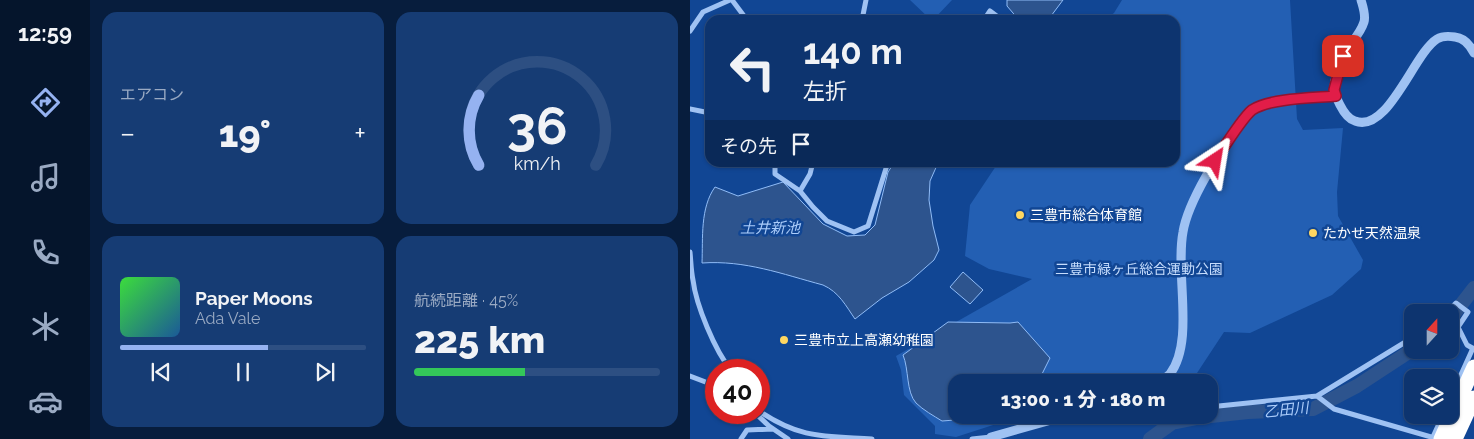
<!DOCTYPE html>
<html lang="ja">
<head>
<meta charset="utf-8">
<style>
  :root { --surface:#0d346f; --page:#163c74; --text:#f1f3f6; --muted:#9aaac3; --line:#2d4f82; --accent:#95b2f1 }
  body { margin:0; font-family:Raleway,"Noto Sans JP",sans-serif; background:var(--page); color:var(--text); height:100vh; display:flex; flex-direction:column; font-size:19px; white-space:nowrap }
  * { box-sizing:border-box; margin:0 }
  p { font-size:16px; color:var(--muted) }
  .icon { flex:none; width:28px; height:28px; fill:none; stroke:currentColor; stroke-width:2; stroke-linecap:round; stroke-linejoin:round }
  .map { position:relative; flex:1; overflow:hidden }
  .details { display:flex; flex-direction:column; gap:12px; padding:12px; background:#071d3d; width:600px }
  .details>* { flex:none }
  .guide { position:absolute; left:15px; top:15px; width:475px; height:152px; border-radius:15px; box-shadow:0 1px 4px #0004,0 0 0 1px var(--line); background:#0d346f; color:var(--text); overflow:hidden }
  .needle { width:32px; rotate:21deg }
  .buttons { position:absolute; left:714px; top:304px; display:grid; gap:10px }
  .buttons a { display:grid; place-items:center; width:55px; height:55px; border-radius:10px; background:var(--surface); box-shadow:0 1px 4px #0004,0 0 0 1px var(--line); font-size:25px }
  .speed { position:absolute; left:15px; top:359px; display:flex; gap:10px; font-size:25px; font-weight:700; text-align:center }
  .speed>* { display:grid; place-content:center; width:65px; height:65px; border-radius:50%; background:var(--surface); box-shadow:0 1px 4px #0004,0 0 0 1px var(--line); line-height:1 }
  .speed .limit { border:8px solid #d22; background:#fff; color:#111 }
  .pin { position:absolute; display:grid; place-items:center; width:42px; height:42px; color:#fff; margin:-21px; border-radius:10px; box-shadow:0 2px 8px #0006 }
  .me { position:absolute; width:55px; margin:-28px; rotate:33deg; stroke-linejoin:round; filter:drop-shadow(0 0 4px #0008) }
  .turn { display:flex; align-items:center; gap:18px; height:105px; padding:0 15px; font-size:22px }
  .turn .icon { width:65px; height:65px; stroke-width:2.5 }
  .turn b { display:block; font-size:35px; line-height:42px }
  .then { display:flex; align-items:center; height:48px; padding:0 15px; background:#0003; gap:10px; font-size:19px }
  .big { font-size:38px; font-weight:800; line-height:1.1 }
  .details .tile { flex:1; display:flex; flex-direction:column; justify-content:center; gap:8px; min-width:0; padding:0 18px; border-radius:15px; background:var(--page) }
  .details .dial { align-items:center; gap:0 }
  .dial svg { height:130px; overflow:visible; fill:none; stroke:var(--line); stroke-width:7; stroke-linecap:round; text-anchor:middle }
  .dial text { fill:var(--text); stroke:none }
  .song { display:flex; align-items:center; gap:15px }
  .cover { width:60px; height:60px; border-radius:8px; background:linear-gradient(135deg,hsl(120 70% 55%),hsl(210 70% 35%)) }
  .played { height:5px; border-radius:2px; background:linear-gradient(90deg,var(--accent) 60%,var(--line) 60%) }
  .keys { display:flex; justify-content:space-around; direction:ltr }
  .heat { display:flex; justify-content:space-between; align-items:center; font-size:28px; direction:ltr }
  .charge { height:8px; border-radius:4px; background:linear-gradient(90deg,#34c759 45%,var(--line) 0) }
  .details .tiles { flex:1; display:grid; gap:12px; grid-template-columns:repeat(2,1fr) }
  .trip { position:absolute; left:258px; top:374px; width:270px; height:50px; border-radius:15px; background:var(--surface); box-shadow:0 1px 4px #0004,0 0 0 1px var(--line); font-weight:800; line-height:50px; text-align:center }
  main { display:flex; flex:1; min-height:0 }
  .tabs { display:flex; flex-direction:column; width:90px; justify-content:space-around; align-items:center; background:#05152c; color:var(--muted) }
  .tabs .icon { width:35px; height:35px }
  .tabs .on { color:var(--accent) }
  .tabs b { font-size:22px; color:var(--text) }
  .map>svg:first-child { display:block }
  .green { fill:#235fb3 }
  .water { fill:#2d548e; stroke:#90bcf7 }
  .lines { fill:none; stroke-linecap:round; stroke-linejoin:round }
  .river { stroke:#2d548e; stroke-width:14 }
  .minor { stroke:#9fc2f3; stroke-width:5 }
  .tertiary { stroke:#9fc2f3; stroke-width:9 }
  .motorway { stroke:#fff; stroke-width:15 }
  .route-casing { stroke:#92132f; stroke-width:12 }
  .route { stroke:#e11d48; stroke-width:9 }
  .poi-dot { fill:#ffd761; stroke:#114694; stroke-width:2 }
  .labels { text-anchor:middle; stroke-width:5; stroke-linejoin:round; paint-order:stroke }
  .poi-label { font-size:14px; fill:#fff; stroke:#114694; text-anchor:start }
  .park-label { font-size:14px; fill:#c6ddfd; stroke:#114694 }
  .water-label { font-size:15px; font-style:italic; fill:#abccfa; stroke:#114694 }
</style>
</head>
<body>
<main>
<nav class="tabs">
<b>12:59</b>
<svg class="icon on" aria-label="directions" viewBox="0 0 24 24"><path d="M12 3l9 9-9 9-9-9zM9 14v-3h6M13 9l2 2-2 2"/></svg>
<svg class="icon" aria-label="music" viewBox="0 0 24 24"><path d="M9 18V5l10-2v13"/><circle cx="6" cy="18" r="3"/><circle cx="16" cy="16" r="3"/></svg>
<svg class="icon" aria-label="phone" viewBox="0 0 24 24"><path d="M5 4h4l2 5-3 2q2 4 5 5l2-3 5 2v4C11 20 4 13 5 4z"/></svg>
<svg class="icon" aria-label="climate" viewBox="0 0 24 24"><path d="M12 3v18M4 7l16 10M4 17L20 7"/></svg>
<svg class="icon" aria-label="car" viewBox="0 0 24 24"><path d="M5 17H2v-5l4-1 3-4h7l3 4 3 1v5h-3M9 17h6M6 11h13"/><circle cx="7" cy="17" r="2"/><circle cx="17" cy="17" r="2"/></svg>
</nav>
<section class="details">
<div class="tiles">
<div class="tile"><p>エアコン</p>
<div class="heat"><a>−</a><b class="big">19°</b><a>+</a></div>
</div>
<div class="tile dial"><svg viewBox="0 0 100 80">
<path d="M14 69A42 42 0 1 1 86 69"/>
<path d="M14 69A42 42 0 0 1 14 26" stroke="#95b2f1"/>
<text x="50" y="56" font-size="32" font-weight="700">36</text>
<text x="50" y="72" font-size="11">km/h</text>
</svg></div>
<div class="tile">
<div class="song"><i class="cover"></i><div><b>Paper Moons</b><p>Ada Vale</p></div></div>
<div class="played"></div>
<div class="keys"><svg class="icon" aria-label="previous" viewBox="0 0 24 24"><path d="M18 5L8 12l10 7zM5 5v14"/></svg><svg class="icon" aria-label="pause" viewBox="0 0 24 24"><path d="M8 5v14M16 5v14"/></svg><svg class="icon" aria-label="next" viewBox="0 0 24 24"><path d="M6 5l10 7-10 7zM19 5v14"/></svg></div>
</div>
<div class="tile"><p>航続距離 · 45%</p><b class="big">225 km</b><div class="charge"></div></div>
</div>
</section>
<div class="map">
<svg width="784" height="439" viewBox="0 0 784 439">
  <rect width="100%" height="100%" fill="#114694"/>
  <!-- green -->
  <path class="green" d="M220 0H262L243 20H241Z
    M432 0H600L607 119 613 130 653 128 647 192 648 216 673 260 671 269 642 295 560 333 534 332 507 373 494 380 478 382H266V415H334L266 437 245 434V426L214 395 211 370 206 356 342 279 299 269 275 256 280 205 308 163 485 162V20H414L424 13Z"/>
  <!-- water -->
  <path class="water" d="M317 0H373L358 20H329L317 6Z
    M204 163H248L240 181 239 200 243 226 249 250 244 260 219 282 192 298 165 319C156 306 149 292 133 285 92 274 55 260 12 263 13 238 10 208 25 187L48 196 93 182 133 224 157 236 175 235 185 225 198 172Z
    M273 272 293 290 280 304 260 287Z
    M258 322 320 323 328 322 360 358 350 378 349 382H266V415H291L278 419 252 421C244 416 233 410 226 403 216 392 219 369 213 355Z"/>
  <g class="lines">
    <!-- river -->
    <path class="river" d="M760 319 784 288
      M460 439 482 423 512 417 558 412 623 409 667 386 722 350"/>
    <!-- minor -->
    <path class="minor" d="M42 0 57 20
      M172 20 176 0
      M294 20 300 11 312 20
      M0 31 13 12 40 0
      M0 109 20 113
      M85 162V174L110 191 123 207 137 221 164 232 178 226 198 162
      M110 191 120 174 123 162
      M0 252C1 262 1 271 3 280 6 305 25 351 41 370
      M757 312 766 303 778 312 768 327 777 345 784 349
      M0 376 26 386
      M627 396 644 409 748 439
      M760 399 783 348
      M519 407 627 396 722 338
      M69 411C111 439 133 436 182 439
      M64 412 79 426 98 439
      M376 416 397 420 410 416 422 415
      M51 439 57 430 83 429
      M282 439 301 437
      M742 439 753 415"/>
    <!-- tertiary -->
    <path class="tertiary" d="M671 0C673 7 676 15 674 22 670 35 660 43 654 54 650 61 643 83 644 91 645 95 648 101 650 105 653 111 658 119 665 121 698 134 724 53 747 39 752 36 759 36 765 37 775 38 780 45 784 53
      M468 382C472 380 477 377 480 374 505 341 485 274 493 232 498 201 530 151 549 126 553 121 557 115 561 111 577 98 625 97 646 96
      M302 439 301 437 379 415"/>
    <!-- motorway -->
    <path class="motorway" d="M751 439 784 367
      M765 439 784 398"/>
  </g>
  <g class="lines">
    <!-- route casing -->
    <g class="route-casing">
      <path id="route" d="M525 161C533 149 552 118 562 110 580 98 624 98 646 96L644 90 653 56"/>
    </g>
    <!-- route -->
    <use href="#route" class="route"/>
  </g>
  <!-- markers -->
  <g class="poi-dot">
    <circle cx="330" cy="215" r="5"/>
    <circle cx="623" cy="233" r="5"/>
    <circle cx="94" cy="340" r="5"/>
  </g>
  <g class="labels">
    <!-- poi labels -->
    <g class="poi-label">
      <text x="340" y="220">三豊市総合体育館</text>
      <text x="633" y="238">たかせ天然温泉</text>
      <text x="104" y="345">三豊市立上高瀬幼稚園</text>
    </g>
    <!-- park labels -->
    <g class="park-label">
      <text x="449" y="274">三豊市緑ヶ丘総合運動公園</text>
    </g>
    <!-- water labels -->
    <g class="water-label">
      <text x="80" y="233">土井新池</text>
      <text transform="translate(596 410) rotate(-6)" y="5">乙田川</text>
    </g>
  </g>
</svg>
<div class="buttons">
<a><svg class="needle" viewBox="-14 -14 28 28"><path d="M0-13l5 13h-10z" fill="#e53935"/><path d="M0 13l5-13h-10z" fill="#9aaac3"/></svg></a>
<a><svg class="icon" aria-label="layers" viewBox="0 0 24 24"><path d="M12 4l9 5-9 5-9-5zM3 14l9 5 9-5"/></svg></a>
</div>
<div class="speed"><div class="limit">40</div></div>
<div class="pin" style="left:653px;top:56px;background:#d93025"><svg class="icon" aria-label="arrive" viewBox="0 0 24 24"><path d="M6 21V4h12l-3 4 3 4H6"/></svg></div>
<svg class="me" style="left:525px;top:161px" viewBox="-20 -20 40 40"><path d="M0-17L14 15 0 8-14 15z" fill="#e11d48" stroke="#fff" stroke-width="4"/></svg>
<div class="trip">13:00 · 1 分 · 180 m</div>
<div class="guide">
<div class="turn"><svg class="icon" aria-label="left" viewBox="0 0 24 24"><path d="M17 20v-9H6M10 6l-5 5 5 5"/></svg><div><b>140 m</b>左折</div></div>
<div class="then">その先<svg class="icon" aria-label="arrive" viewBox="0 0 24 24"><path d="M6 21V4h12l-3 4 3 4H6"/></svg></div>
</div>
</div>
</main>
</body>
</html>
